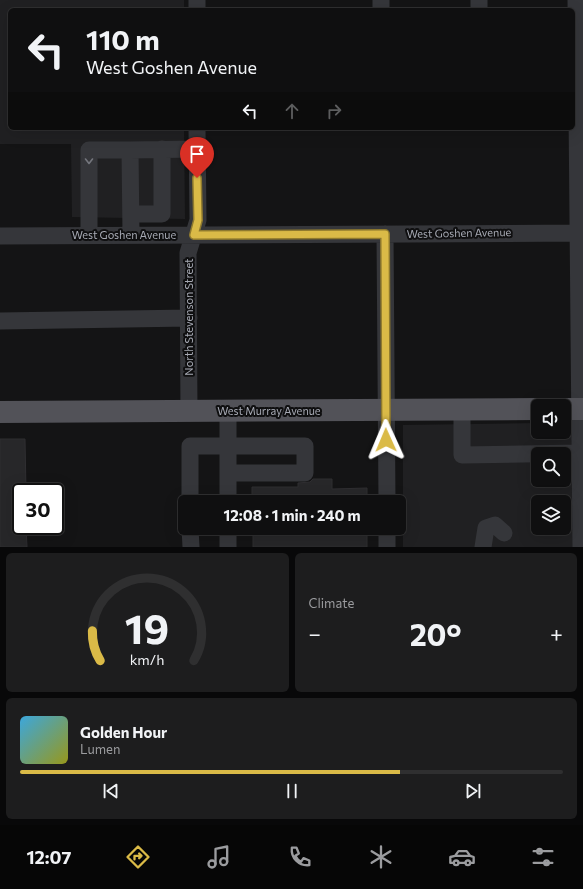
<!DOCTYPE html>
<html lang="en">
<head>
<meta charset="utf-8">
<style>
  :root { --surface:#0f0f10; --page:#1d1d1e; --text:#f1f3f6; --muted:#9b9c9f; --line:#2f2f30; --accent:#daba47 }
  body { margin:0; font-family:Commissioner,sans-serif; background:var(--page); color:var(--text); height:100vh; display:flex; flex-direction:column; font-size:15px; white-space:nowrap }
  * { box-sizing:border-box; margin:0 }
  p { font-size:13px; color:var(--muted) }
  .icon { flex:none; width:22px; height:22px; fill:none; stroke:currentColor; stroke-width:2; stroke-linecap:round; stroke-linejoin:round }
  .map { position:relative; height:547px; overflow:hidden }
  .side { display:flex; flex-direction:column; gap:6px; padding:6px; background:#080809; flex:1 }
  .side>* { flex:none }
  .hud { position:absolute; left:8px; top:8px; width:567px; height:122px; border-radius:6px; box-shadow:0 4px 16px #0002,0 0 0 1px var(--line); background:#0f0f10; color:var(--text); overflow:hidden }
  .tools { position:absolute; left:531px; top:399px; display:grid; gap:8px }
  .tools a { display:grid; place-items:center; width:40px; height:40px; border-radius:6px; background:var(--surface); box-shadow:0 4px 16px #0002,0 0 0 1px var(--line); font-size:20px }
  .speed { position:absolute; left:12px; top:483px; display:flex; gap:8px; font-size:20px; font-weight:700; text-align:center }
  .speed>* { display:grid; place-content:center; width:52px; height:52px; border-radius:50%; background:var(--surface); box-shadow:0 4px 16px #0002,0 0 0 1px var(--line); line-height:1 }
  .speed .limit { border:2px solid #111; border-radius:6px; background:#fff; color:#111 }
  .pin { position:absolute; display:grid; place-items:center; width:34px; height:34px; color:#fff; margin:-41px -17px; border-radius:50% 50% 50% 0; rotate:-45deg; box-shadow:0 0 4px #0007 }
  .pin .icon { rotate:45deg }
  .me { position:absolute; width:44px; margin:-22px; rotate:359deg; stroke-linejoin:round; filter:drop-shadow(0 0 3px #0008) }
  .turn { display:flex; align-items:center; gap:14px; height:84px; padding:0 12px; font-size:18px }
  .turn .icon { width:52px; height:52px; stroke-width:2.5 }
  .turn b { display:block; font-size:28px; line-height:34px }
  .lanes { display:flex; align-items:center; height:38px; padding:0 12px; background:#0003; justify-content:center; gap:20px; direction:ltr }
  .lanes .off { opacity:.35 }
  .big { font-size:30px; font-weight:700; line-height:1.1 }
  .side .widget { flex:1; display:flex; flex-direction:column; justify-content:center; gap:6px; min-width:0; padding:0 14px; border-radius:6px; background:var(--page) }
  .side .dial { align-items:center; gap:0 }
  .dial svg { height:104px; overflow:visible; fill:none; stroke:var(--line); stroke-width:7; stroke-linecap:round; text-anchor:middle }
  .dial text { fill:var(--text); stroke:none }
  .song { display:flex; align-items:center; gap:12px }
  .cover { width:48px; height:48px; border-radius:6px; background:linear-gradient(135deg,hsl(200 70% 55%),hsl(60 70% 35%)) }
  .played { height:4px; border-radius:2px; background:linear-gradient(90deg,var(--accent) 70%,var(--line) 70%) }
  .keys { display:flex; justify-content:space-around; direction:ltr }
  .heat { display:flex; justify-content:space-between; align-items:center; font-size:22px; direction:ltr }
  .side .tiles { flex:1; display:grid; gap:6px; grid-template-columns:1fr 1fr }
  .widget:last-child { grid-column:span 2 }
  .trip { position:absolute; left:178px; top:495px; width:228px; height:40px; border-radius:6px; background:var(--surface); box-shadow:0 4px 16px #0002,0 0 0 1px var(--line); font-weight:700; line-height:40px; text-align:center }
  .dock { display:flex; height:64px; justify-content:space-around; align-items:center; background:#060606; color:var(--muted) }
  .dock .icon { width:28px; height:28px }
  .dock .selected { color:var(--accent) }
  .dock b { font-size:18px; color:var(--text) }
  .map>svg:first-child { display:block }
  .built { fill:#202022; fill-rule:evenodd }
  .building { fill:#272729; stroke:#2f2e31 }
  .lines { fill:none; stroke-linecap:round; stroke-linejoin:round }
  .minor { stroke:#35363a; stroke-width:17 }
  .major { stroke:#525258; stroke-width:22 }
  .oneway { stroke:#74767d }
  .route-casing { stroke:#8e792e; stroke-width:10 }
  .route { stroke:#daba47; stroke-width:7 }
  .labels { text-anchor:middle; stroke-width:4; stroke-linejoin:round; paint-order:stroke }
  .street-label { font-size:11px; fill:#a7aab4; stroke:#0f0f10 }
</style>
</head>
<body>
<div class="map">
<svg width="583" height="547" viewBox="0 0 583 547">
  <rect width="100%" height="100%" fill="#141415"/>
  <!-- built -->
  <path class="built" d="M0 0H184V10H10V128H184L185 219 72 217 71 144H0Z
    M538 423V432H564V423H583V547H403V425ZM538 454H564V480H538ZM538 502H564V528H538Z"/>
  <!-- building -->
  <path class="building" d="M0 439H25L26 492H21V526H26L27 547H0Z
    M313 479H332V489L367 488V502H252V487H298V483L310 482Z
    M253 528H367V547H253Z"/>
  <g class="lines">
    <!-- minor -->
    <path class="minor" d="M381 0V10
      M479 0V10
      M576 0 581 547
      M197 10V0
      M131 214H162V149
      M385 234 387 502
      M89 235V150H130
      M131 235 130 150 197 149
      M0 236 583 233
      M0 321 189 318
      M462 410V455L580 453
      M189 411 188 253 198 220 197 128
      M190 502V446H305V473H228
      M228 502V411
      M190 528 191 547
      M387 528V547
      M228 547V528
      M483 547 486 528 495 525 504 533"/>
    <!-- major -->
    <path class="major" d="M564 409H583
      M0 412 538 409"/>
  </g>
  <!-- one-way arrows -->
  <defs><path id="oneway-chevron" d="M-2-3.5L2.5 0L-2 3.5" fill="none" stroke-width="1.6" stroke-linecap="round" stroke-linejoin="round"/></defs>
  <use class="oneway" href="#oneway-chevron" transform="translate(89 161) rotate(90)"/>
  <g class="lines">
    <!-- route casing -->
    <g class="route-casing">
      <path id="route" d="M197 178 198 220 194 235 385 234 386 440"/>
    </g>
    <!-- route -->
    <use href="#route" class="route"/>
  </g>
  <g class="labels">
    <!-- street labels -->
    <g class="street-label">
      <text transform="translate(459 233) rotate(-1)" y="4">West Goshen Avenue</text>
      <text x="124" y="239">West Goshen Avenue</text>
      <text transform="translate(189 317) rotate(-90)" y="4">North Stevenson Street</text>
      <text x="269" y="415">West Murray Avenue</text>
    </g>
  </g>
</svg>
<div class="tools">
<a><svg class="icon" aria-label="sound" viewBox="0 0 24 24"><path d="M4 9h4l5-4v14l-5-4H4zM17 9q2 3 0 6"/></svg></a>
<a><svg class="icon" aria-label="search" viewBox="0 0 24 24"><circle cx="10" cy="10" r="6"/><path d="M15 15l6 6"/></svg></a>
<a><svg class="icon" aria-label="layers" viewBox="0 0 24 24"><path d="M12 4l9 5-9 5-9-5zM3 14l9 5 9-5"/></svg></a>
</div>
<div class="speed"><div class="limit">30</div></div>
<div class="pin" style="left:197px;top:178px;background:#d93025"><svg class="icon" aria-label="arrive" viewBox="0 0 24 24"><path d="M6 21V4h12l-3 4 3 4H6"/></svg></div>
<svg class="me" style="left:386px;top:440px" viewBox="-20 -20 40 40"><path d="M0-17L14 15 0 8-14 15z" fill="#daba47" stroke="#fff" stroke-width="4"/></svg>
<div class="trip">12:08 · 1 min · 240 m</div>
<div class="hud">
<div class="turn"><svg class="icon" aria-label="left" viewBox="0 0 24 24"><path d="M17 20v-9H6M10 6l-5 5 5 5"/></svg><div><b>110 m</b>West Goshen Avenue</div></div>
<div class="lanes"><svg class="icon" aria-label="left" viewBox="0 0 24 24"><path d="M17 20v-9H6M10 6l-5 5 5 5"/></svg><svg class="icon off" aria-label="ahead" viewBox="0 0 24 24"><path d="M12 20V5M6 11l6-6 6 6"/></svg><svg class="icon off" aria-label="right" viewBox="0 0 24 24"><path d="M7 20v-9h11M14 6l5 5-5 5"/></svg></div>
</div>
</div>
<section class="side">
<div class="tiles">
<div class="widget dial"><svg viewBox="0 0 100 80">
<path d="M14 69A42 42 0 1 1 86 69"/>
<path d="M14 69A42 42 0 0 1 8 46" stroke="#daba47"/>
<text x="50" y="56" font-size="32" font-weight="700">19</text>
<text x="50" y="72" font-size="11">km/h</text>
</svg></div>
<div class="widget"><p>Climate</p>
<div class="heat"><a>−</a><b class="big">20°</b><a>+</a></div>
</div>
<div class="widget">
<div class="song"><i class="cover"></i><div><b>Golden Hour</b><p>Lumen</p></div></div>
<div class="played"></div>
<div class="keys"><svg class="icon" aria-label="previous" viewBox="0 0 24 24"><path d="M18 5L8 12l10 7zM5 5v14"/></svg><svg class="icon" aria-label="pause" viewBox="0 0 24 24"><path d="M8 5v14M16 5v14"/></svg><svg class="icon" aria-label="next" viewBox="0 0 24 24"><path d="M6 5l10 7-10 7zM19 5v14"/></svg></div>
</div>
</div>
</section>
<nav class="dock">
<b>12:07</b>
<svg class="icon selected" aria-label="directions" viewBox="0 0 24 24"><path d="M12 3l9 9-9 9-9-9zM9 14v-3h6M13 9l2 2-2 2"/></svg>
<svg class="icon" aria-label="music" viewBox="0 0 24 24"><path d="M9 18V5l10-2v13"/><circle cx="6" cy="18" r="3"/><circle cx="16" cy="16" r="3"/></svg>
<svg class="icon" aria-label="phone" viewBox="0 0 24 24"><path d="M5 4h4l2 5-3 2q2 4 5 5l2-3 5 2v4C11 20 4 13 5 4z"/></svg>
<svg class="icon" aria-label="climate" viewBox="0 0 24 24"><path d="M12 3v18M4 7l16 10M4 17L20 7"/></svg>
<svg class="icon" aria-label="car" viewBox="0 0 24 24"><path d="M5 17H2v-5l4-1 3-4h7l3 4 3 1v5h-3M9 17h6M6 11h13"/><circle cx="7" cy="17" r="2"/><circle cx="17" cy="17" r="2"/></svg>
<svg class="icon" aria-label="filters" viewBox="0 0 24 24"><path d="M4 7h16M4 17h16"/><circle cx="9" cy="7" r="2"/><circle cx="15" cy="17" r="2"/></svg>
</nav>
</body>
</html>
